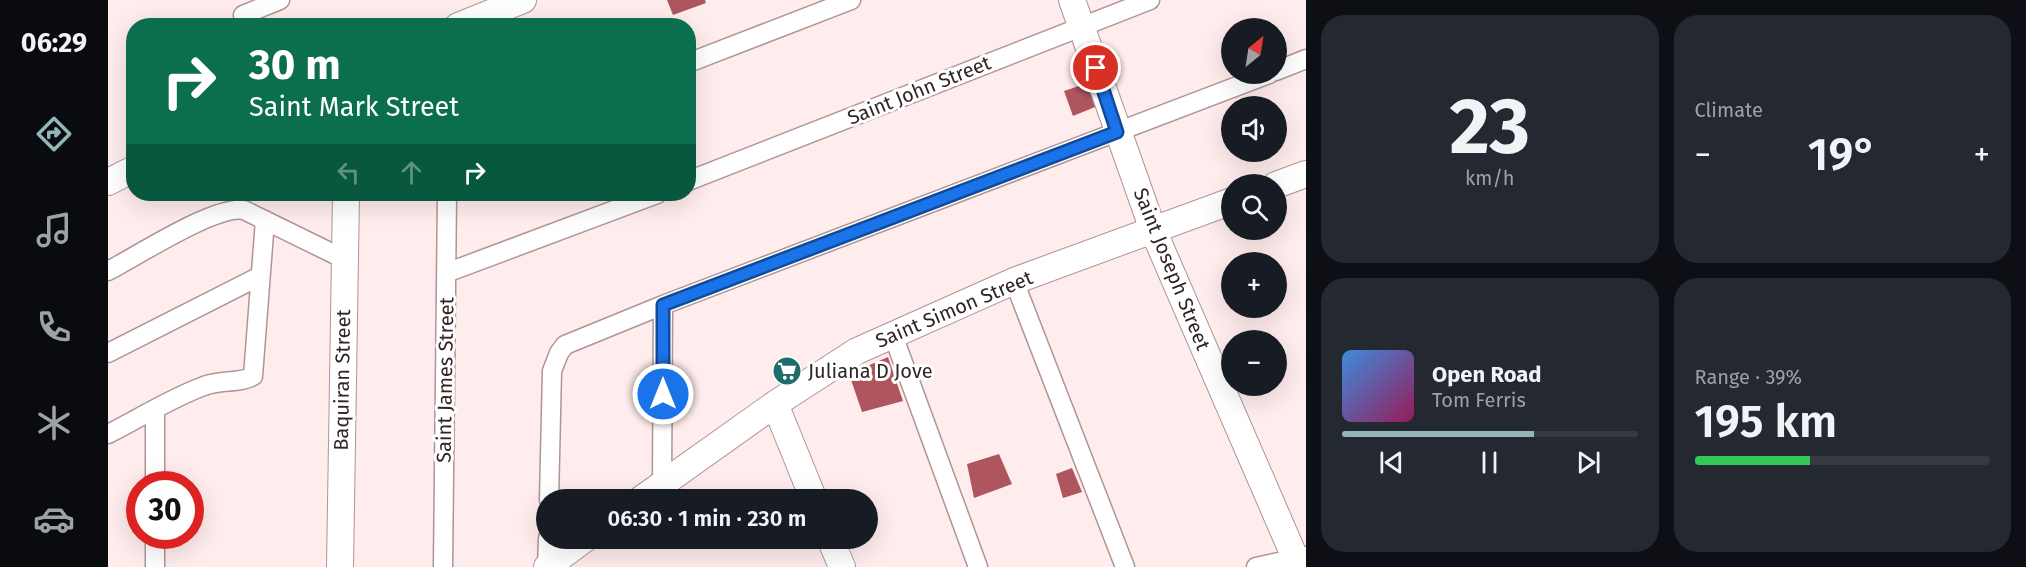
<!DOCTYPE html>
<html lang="en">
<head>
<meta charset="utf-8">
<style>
  :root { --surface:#171b24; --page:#242831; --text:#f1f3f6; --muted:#9ea1a6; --line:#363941; --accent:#93b6b8 }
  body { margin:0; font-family:"Fira Sans",sans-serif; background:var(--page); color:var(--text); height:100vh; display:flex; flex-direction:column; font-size:22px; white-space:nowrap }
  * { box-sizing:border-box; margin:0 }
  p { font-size:20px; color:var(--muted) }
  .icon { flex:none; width:33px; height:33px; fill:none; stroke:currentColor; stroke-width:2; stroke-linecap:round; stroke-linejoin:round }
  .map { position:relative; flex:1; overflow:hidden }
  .details { display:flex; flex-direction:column; gap:15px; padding:15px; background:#0d0f14; width:720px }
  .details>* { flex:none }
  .top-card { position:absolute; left:18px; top:18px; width:570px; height:183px; border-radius:24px; box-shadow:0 6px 24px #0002; background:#0b6e4f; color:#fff; overflow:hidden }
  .needle { width:39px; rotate:30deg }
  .fabs { position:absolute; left:1113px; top:18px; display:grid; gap:12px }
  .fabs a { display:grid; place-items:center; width:66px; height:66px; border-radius:50%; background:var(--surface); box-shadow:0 6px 24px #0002; font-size:30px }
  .speed { position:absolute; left:18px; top:471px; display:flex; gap:12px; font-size:30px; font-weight:700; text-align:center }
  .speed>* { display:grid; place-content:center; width:78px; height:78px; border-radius:50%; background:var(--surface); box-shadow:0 6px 24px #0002; line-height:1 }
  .speed .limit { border:9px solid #d22; background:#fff; color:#111 }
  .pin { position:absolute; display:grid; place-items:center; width:51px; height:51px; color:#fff; margin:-26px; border:3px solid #fff; border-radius:50%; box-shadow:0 2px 6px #0007 }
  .me { position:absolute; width:66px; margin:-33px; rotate:0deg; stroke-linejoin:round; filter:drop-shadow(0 0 4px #0008) }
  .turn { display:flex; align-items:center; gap:21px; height:126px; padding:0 24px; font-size:27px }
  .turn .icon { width:78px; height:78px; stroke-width:2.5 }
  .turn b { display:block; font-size:42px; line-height:51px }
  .lanes { display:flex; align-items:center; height:57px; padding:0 24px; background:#0003; justify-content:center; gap:30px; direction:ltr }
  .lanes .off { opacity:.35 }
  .big { font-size:45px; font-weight:600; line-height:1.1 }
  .details .widget { flex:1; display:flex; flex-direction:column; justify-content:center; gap:9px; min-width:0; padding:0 21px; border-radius:24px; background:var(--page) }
  .details .dial { align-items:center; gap:0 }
  .dial b { font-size:78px; line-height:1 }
  .song { display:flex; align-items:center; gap:18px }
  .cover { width:72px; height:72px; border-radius:9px; background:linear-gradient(135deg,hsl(210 70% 55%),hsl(330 70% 35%)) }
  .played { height:6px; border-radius:3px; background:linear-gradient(90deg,var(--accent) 65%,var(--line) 65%) }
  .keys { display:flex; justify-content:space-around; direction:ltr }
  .heat { display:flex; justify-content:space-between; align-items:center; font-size:33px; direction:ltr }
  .charge { height:9px; border-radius:4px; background:linear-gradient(90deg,#34c759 39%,var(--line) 0) }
  .details .tiles { flex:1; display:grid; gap:15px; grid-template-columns:repeat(2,1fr) }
  .trip { position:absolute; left:428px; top:489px; width:342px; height:60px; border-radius:30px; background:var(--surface); box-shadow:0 6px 24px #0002; font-weight:600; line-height:60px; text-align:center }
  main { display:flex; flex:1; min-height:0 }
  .dock { display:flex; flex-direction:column; width:108px; justify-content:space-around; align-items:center; background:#090b0e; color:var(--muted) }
  .dock .icon { width:42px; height:42px }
  .dock .selected { color:var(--accent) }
  .dock b { font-size:27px; color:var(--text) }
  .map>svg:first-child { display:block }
  .building { fill:#af555e }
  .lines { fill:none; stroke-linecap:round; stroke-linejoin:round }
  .street-casing { stroke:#b09495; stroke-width:21 }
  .secondary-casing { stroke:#b09495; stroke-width:28 }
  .street { stroke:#fff; stroke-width:18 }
  .secondary { stroke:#fff; stroke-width:26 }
  .route-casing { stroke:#114b97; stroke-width:15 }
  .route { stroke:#1a73e8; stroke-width:10 }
  .labels { text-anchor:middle; stroke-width:6; stroke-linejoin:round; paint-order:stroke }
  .street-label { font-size:20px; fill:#302526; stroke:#fff }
  .poi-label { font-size:20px; fill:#302526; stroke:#fff; text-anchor:start }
</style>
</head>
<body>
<main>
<nav class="dock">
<b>06:29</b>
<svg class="icon selected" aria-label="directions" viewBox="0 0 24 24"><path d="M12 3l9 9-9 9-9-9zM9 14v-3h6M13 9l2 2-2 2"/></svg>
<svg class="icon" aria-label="music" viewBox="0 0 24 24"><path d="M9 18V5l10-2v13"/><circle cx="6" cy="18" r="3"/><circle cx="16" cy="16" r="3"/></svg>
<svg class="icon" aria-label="phone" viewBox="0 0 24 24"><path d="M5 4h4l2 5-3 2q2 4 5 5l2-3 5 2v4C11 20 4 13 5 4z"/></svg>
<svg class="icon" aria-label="climate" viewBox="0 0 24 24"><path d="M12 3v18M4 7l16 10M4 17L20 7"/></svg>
<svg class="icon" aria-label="car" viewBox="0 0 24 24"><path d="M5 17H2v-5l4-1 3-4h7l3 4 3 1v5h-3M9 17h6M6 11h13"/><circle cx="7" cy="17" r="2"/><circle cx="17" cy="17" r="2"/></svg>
</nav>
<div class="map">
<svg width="1198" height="567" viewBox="0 0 1198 567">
  <rect width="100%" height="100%" fill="#ffeced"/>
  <!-- building -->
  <path class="building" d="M559 0H597L598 3 565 15Z
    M983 82 992 105 965 116 956 91Z
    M780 357 795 401 754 412 741 374Z
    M891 454 904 484 866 498 859 464Z
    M964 468 974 492 955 498 948 474Z"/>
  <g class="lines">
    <!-- street casing -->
    <g class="street-casing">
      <path id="street" d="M135 15 172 0
        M580 63 743 0
        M1168 71 1198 59
        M580 181 1042 0
        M0 271C29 256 107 205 136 210L236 259
        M338 273 549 194
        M906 281 1017 567
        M785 335 870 567
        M0 353 152 276
        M47 409V484
        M0 434C32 418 63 398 96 386 110 380 134 383 145 376L157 220
        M554 483 555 305
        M441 500 444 371 451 353 457 345 555 305 1161 74
        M47 536V567
        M439 566 440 538
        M335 567 339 194
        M1148 567 1198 556"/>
    </g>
    <!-- secondary casing -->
    <g class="secondary-casing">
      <path id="secondary" d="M964 0 1045 230 1191 567
        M350 26 415 0
        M0 182 26 169
        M1168 185 1198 174
        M667 404 706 500
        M532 500 667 404 749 351 906 281 1124 201
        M722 538 734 567
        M232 567 238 194
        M439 567 478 538"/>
    </g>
    <!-- street -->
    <use href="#street" class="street"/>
    <!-- secondary -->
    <use href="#secondary" class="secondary"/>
  </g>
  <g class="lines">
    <!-- route casing -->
    <g class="route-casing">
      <path id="route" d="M555 394V305L1009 132 988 68"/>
    </g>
    <!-- route -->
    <use href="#route" class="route"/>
  </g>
  <!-- icons -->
  <defs>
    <g id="supermarket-disc" transform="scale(1.5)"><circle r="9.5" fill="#206c6c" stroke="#fff"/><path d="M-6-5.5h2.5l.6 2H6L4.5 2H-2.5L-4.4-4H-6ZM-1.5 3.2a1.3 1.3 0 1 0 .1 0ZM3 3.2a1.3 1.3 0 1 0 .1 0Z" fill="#fff"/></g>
  </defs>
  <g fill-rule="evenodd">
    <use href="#supermarket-disc" x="679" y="371"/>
  </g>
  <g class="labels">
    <!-- street labels -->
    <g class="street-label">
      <text transform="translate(811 90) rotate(-22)" y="7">Saint John Street</text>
      <text transform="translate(1064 269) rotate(68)" y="7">Saint Joseph Street</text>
      <text transform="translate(846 309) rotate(-23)" y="7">Saint Simon Street</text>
      <text transform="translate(234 380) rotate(-89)" y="7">Baquiran Street</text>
      <text transform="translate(337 380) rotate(-89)" y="7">Saint James Street</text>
    </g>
    <!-- poi labels -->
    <g class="poi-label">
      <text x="700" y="378">Juliana D Jove</text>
    </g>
  </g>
</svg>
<div class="fabs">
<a><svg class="needle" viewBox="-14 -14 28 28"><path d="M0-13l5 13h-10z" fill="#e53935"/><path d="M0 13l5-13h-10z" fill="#9ea1a6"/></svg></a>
<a><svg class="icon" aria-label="sound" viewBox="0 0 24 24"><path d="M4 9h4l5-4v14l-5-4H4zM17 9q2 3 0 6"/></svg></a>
<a><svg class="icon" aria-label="search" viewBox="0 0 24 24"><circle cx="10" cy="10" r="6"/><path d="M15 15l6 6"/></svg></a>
<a>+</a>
<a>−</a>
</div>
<div class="speed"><div class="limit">30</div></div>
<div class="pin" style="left:988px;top:68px;background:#d93025"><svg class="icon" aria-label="arrive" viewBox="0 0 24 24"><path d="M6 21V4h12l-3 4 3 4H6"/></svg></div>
<svg class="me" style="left:555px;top:394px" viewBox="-20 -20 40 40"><circle r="17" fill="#1a73e8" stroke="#fff" stroke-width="3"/><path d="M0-11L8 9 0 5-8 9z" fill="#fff"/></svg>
<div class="trip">06:30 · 1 min · 230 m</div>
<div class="top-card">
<div class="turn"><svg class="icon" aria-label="right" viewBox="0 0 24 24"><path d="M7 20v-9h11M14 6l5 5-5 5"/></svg><div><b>30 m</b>Saint Mark Street</div></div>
<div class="lanes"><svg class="icon off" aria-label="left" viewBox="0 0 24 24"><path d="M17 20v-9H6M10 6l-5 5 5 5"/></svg><svg class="icon off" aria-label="ahead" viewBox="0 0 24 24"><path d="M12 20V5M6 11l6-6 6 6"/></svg><svg class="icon" aria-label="right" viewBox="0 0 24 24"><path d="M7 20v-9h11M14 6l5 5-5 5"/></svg></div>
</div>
</div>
<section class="details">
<div class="tiles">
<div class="widget dial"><b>23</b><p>km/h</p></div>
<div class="widget"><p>Climate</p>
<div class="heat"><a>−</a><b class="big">19°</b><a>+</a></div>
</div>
<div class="widget">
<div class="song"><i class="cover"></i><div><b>Open Road</b><p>Tom Ferris</p></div></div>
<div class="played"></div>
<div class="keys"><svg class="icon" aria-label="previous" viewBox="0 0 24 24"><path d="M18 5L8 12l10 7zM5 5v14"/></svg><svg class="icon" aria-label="pause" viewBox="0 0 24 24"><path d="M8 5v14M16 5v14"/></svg><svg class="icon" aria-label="next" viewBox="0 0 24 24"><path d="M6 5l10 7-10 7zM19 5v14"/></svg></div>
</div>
<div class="widget"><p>Range · 39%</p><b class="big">195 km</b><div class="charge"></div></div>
</div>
</section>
</main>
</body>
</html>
